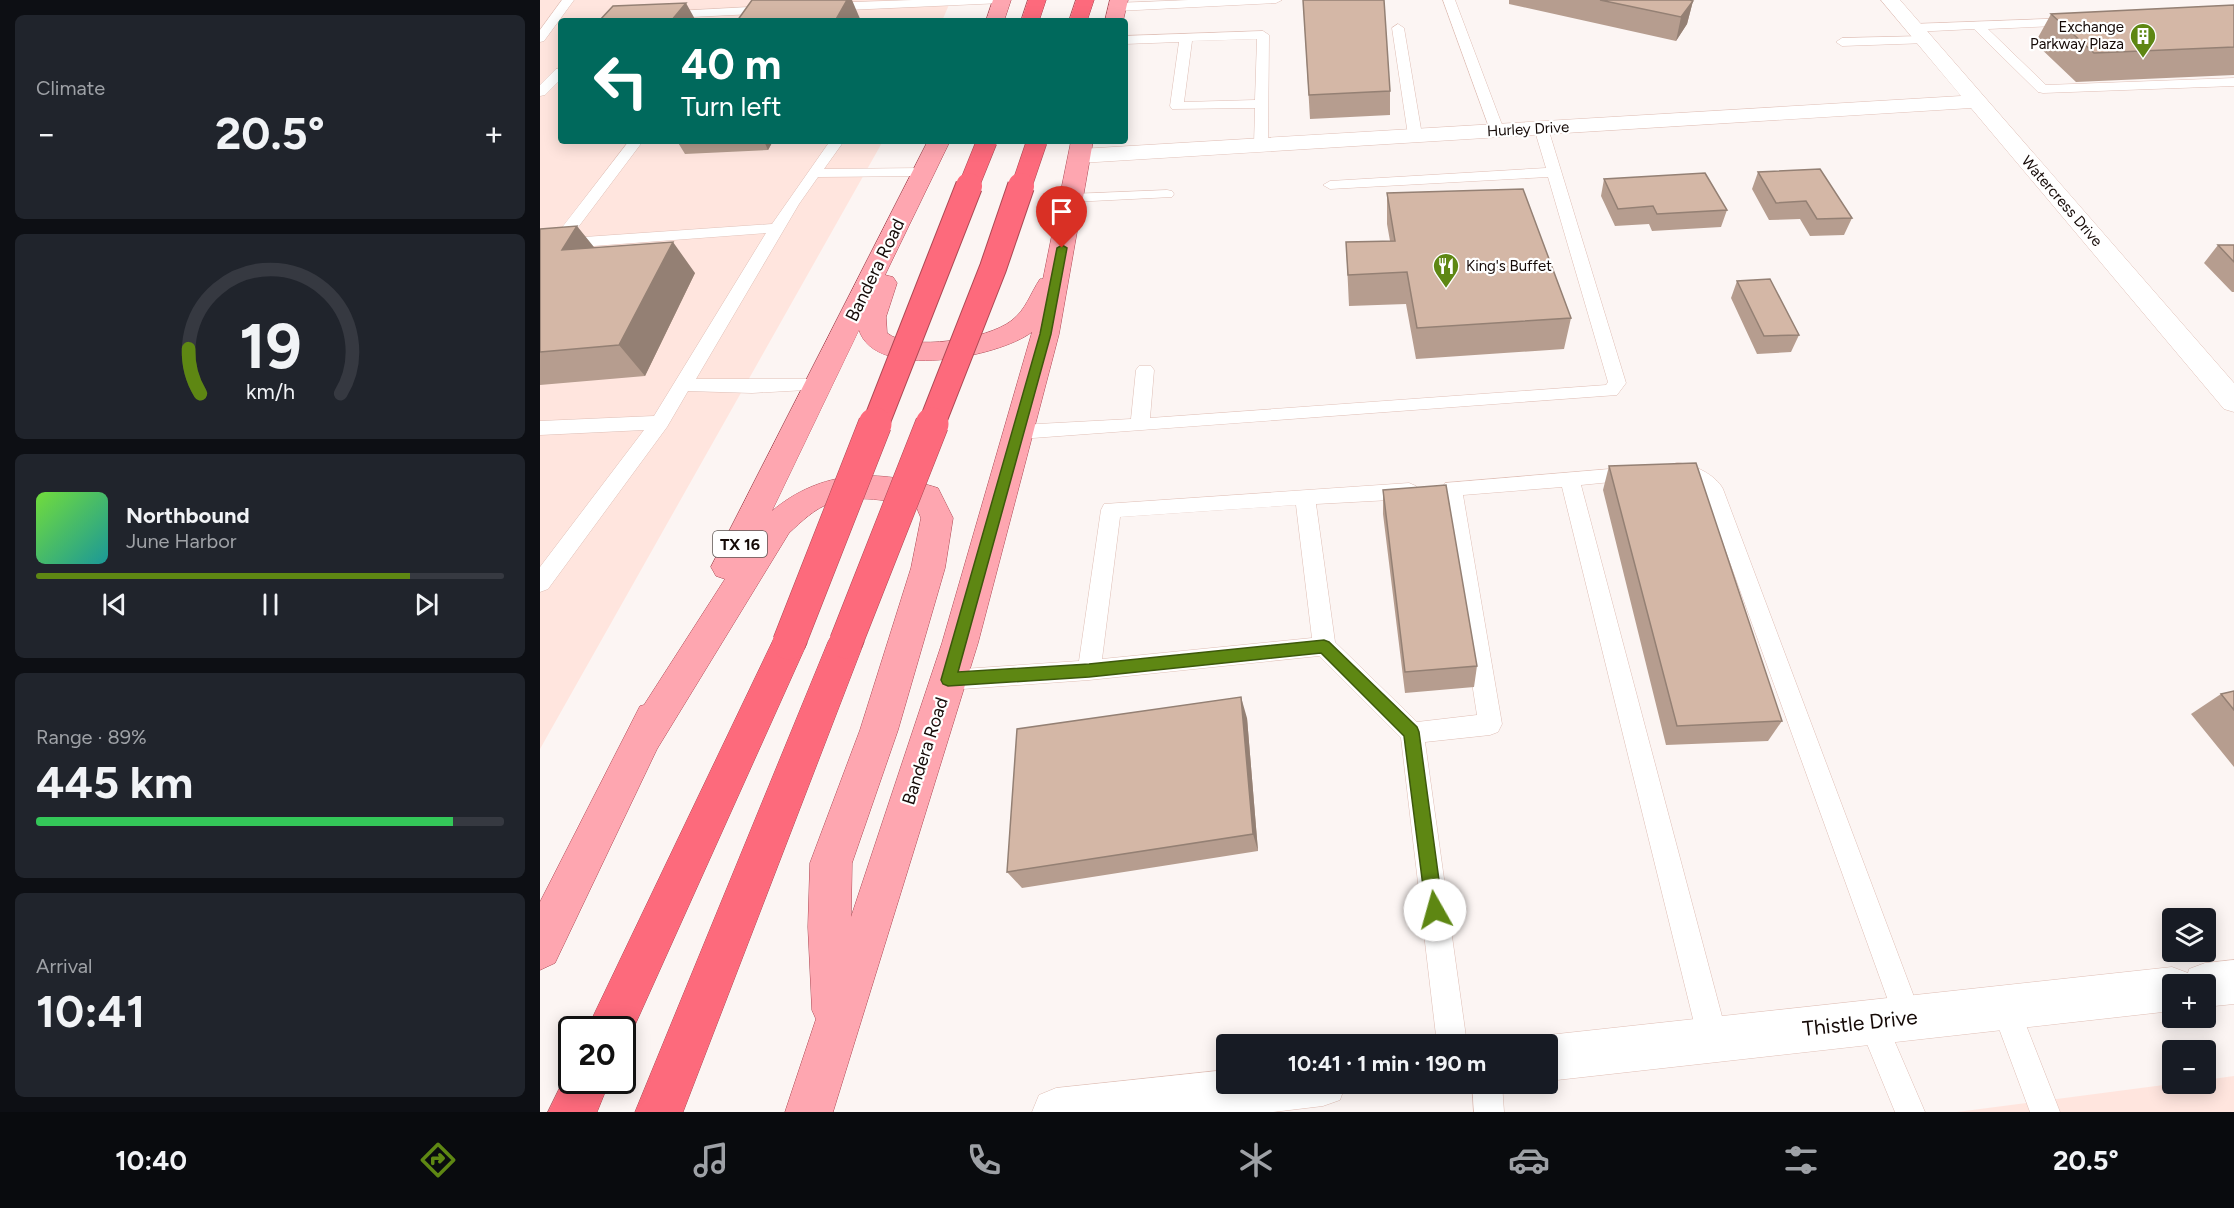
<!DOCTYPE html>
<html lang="en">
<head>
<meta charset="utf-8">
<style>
  :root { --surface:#171b24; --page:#20242c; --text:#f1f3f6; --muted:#9ea1a6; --line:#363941; --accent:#5e8713 }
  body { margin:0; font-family:Figtree,sans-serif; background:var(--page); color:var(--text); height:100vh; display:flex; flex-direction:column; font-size:22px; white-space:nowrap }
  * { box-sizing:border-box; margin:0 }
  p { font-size:20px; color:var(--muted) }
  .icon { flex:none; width:33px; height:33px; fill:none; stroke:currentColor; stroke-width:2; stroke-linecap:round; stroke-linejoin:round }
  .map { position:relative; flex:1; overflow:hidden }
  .side { display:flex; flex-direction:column; gap:15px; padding:15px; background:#0d0f14; width:540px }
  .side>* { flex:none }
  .hud { position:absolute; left:18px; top:18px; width:570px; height:126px; border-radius:6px; box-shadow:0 3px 15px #0003; background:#00695c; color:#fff; overflow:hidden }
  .tools { position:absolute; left:1622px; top:908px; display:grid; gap:12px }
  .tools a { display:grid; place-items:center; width:54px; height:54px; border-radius:6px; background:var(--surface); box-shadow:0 3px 15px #0003; font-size:30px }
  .speed { position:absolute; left:18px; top:1016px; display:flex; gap:12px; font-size:30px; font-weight:700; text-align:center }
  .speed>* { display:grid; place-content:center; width:78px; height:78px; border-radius:50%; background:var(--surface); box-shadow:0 3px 15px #0003; line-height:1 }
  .speed .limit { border:3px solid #111; border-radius:9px; background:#fff; color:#111 }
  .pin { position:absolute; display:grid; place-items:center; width:51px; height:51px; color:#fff; margin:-62px -26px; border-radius:50% 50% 50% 0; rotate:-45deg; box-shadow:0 0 6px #0007 }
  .pin .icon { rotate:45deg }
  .me { position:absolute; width:66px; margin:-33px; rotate:353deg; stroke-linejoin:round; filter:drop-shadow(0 0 4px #0008) }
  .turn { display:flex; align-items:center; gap:21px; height:126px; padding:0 24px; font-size:27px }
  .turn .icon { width:78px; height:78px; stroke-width:2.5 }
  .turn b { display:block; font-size:42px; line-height:51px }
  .big { font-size:45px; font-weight:700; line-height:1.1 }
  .side .card { flex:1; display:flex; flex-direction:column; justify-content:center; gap:9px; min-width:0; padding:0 21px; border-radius:9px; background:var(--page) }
  .side .dial { align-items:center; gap:0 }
  .dial svg { height:156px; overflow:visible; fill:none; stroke:var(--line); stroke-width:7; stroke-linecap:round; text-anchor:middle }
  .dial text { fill:var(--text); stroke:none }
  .song { display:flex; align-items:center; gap:18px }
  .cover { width:72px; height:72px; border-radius:9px; background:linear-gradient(135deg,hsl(100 70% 55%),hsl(180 70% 35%)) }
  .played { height:6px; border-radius:3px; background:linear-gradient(90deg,var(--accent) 80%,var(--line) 80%) }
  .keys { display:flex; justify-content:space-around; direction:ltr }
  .heat { display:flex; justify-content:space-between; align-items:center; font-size:33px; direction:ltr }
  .charge { height:9px; border-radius:4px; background:linear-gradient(90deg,#34c759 89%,var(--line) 0) }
  .trip { position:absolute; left:676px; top:1034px; width:342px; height:60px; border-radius:6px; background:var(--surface); box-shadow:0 3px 15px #0003; font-weight:700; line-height:60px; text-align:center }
  .tabs { display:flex; height:96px; justify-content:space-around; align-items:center; background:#090b0e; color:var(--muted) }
  .tabs .icon { width:42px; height:42px }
  .tabs .active { color:var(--accent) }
  .tabs b { font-size:27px; color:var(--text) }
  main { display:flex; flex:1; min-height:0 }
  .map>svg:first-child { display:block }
  .built { fill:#ffe5de }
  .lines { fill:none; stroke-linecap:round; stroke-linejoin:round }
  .service-casing { stroke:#dfbeb5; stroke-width:1 }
  .minor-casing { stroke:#dfbeb5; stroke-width:1 }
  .primary-casing { stroke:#ac4853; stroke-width:1 }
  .motorway-casing { stroke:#ac4853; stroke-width:1 }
  .service { fill:#fff; fill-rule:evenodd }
  .minor { fill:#fff; fill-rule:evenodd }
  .primary { fill:#fea6b0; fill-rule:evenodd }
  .motorway { fill:#fd6a7c; fill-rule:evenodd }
  .motorway-bridge-far2-casing { stroke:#ac4853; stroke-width:21; stroke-linecap:butt }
  .motorway-bridge-far1-casing { stroke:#ac4853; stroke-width:28; stroke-linecap:butt }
  .motorway-bridge-casing { stroke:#ac4853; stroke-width:34; stroke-linecap:butt }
  .motorway-bridge-far2 { stroke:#fd6a7c; stroke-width:20 }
  .motorway-bridge-far1 { stroke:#fd6a7c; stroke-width:26 }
  .motorway-bridge { stroke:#fd6a7c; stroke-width:33 }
  .wall { fill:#b69d8f }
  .shaded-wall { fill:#948074 }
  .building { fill:#d4b7a6; stroke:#948074; stroke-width:1.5 }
  .route { fill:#5e8713; stroke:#3d580c; stroke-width:1.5 }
  .labels { text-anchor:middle; stroke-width:4.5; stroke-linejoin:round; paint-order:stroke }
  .far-poi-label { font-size:15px; fill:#150a07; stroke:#fff; text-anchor:end }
  .far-street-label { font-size:15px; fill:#150a07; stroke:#fff }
  .shield { fill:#fff; stroke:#5b5451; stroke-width:1.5 }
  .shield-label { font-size:16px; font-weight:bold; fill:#150a07 }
  .street-label { font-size:18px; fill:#150a07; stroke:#fff }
  .near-street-label { font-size:21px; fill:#150a07; stroke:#fff }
</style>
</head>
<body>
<main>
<section class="side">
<div class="card"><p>Climate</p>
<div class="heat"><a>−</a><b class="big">20.5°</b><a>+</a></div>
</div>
<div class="card dial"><svg viewBox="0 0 100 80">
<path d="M14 69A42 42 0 1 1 86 69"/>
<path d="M14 69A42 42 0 0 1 8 46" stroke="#5e8713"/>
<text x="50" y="56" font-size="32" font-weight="700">19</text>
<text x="50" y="72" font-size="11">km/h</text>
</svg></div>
<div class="card">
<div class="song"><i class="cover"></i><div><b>Northbound</b><p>June Harbor</p></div></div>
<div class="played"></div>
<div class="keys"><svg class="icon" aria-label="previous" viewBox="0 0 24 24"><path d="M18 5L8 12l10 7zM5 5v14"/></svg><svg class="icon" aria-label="pause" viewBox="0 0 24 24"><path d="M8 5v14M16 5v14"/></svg><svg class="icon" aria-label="next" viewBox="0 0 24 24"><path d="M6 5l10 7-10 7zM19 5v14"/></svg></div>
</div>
<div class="card"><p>Range · 89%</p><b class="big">445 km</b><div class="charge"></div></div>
<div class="card"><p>Arrival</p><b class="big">10:41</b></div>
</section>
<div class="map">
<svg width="1694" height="1112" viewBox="0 0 1694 1112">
  <rect width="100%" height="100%" fill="#fcf5f3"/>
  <!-- built -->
  <path class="built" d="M0 0H411L402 21H21V141H343L0 749Z
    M1694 1076V1112H1417L1639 1083H1665V1080Z"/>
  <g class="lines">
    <!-- service casing -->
    <g class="service-casing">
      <path id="service" d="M22 0H34L4 41 0 42V30Z
        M373 0H468L462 3 285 11 279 7 285 3Z
        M649 0H742L736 3 577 11 571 7 577 3Z
        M903 0H915L964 130 962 133 957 134 950 130Z
        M230 6 236 10 234 13 68 21 80 14Z
        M1534 18 1540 22 1538 25 1448 29 1506 85 1694 78V86L1503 93 1498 92 1434 29 1372 32 1366 28 1372 24Z
        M858 24 864 28 882 135 875 139 868 135 852 28Z
        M723 31 729 35 728 145 721 149 714 145 715 108 632 109 630 106 639 42 585 44V36ZM717 39 715 100 644 102 652 41Z
        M1384 36 1388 37 1390 40 1388 43 1302 46 1296 42 1302 38Z
        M21 68V79L5 95 0 96V85L16 69Z
        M1001 124 1008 128 1086 383 1077 395 479 439 472 437 470 432 472 427 479 425 591 419 596 370 599 366H611L614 370 610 418 1066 385 1068 382 1008 177 790 189 783 185 790 181 1006 168 994 128Z
        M89 141H103L30 238 232 224 290 141H304L284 169 384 168 391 172 384 176 278 177 259 204 156 379H278L284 381 287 385 284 389 212 393 148 391 127 427 8 589 0 592V567L104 430 0 435V421L114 416 226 233 0 250V240L13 239Z
        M627 190 632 191 634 194 632 197 532 202 525 198 532 194Z
        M1137 463C1152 463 1176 475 1183 489L1382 1018 1378 1028 1368 1032 1358 1028 1165 493 1141 477 1130 475 1127 470 1130 465Z
        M1094 467 1101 469 1104 474 1101 479 1041 485 1188 1039 1183 1049 1173 1054 1163 1049 1158 1039 1022 487 923 495 962 724 958 732 950 735 885 742 927 1044H897L861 738 779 656 549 680 408 690 400 687 396 680 400 673 408 670 539 661 561 510 564 504 869 483 876 486 879 491 876 496 869 499 776 504 795 642 877 722 937 715 902 488 905 483ZM756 505 772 638 562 659 580 517Z
        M1465 993 1475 997 1520 1112H1490L1451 1007 1455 997Z
        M1332 1008 1342 1012 1385 1112H1355L1318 1022 1322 1012Z
        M932 1083H962L964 1112H934Z"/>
    </g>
    <!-- minor casing -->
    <g class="minor-casing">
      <path id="minor" d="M1341 0H1360L1694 383V412L1684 409 1431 108 540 163 532 161 529 156 532 151 540 149 1421 96Z
        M1694 960V1004L1665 1007V984H1632V1011L1008 1081V1044H991L1008 1035 1632 967 1648 973 1649 969 1665 963Z
        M687 1070V1083H806L800 1100 783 1106 733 1112H492L499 1095 516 1088Z"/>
    </g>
    <!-- primary casing -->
    <g class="primary-casing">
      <path id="primary" d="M453 0H471L464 21H446Z
        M570 0H588L583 21H565Z
        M388 141H410L345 275 353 277 357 283 346 317 347 333C370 352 448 339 471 321 486 310 490 294 500 279H503L531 141H553L519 334 438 643 293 1112H245L276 1019 272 1010 268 927 270 863 320 730 371 568 381 518 376 506C350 501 317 494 291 503 275 508 261 522 249 533L117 749 15 963 0 970V902L100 706 104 705 185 579 176 576 171 567ZM319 330C335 382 459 357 492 332L402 643 311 917 312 863 358 730 405 568 413 518 398 488C338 469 282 469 232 511Z"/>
    </g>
    <!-- motorway casing -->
    <g class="motorway-casing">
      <path id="motorway" d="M488 0H506L499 21H481Z
        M536 0H554L547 21H529Z
        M306 627 318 631 324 642 143 1112H95L288 642 294 631Z
        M249 628 261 632 267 643 86 1045 82 1047V1029H47L237 632Z
        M32 1063V1080H70L57 1112H8Z"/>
    </g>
    <!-- service -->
    <use href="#service" class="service"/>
    <!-- minor -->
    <use href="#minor" class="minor"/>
    <!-- primary -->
    <use href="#primary" class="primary"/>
    <!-- motorway -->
    <use href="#motorway" class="motorway"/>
    <!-- motorway-bridge-far2 casing -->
    <g class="motorway-bridge-far2-casing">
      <path id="motorway-bridge-far2" d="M428 188 447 141
        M481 188 497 141"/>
    </g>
    <!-- motorway-bridge-far1 casing -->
    <g class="motorway-bridge-far1-casing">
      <path id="motorway-bridge-far1" d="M335 426 429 186
        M391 426 453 268 481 186"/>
    </g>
    <!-- motorway-bridge casing -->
    <g class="motorway-bridge-casing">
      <path id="motorway-bridge" d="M306 642 392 424
        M249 643 335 424"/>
    </g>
    <!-- motorway-bridge-far2 -->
    <use href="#motorway-bridge-far2" class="motorway-bridge-far2"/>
    <!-- motorway-bridge-far1 -->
    <use href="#motorway-bridge-far1" class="motorway-bridge-far1"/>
    <!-- motorway-bridge -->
    <use href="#motorway-bridge" class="motorway-bridge"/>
  </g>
  <!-- wall -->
  <path class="wall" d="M763 0 850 91V115L770 119Z
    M969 0H1150L1153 1 1147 24 1136 41 969 4Z
    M1694 5V75L1536 82 1495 43 1511 14Z
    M137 141H233L228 150 145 154Z
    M1218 172 1312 218 1304 235 1270 236 1260 219 1229 220 1212 189Z
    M1064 179 1187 210 1181 227 1112 231 1109 224 1075 226 1061 196Z
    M847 193 1031 318 1024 349 876 359 866 304 809 306 806 242 850 241 847 224Z
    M0 229 54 248 155 273 105 376 0 385Z
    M1678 245H1694V292H1692L1664 263Z
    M1197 281 1259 335 1251 352 1217 354 1191 298Z
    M1069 466 1242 721 1228 741 1126 745 1063 490Z
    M843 490 937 666 934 687 865 693 843 514Z
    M1694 691V767L1651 714 1681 694Z
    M707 718 718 851 482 888 467 872Z"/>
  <!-- shaded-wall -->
  <path class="shaded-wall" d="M307 0H312L321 21H295Z
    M1153 1 1147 24 1136 41 1141 17Z
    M146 3 156 21H131Z
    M224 141H233L228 150Z
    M37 226 62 257 22 250Z
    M133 242 155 273 105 376 79 345Z
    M701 697 707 718 718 851 713 834Z"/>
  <!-- building -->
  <path class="building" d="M212 0H307L295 21H197Z
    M763 0H844L850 91 769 95Z
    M1060 0H1150L1153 1 1141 17Z
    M146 3 131 21H59L73 6Z
    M1694 5V47L1554 53 1511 14Z
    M1280 169 1312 218 1277 219 1266 201 1236 203 1218 172Z
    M1165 173 1187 210 1117 214 1113 206 1078 209 1064 179Z
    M983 189 1031 318 877 328 867 272 808 275 806 242 855 241 847 193Z
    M37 226 22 250 133 242 79 345 0 352V229Z
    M1678 245H1694V262Z
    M1230 279 1259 335 1224 336 1197 281Z
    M1156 463 1242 721 1137 726 1069 466Z
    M906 485 937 666 865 672 843 490Z
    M1694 691V710L1681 694Z
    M701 697 713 834 467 872 477 729Z"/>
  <!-- route -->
  <path class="route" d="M522 245 527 248 511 334 418 672 549 664 784 640 789 642 877 727 879 732 903 910 901 917 895 919 888 917 886 910 864 736 781 653 549 677 408 686 403 684 401 680 500 334 517 248Z"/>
  <!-- icons -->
  <defs>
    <g id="building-pin" transform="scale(1.35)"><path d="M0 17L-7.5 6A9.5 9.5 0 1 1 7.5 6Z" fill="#5e8713" stroke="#fff"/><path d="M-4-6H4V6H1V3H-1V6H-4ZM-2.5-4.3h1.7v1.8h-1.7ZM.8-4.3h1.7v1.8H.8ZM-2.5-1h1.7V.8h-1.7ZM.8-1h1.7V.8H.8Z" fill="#fff"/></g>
    <g id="restaurant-pin" transform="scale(1.35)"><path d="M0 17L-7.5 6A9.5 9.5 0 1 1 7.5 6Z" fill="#5e8713" stroke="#fff"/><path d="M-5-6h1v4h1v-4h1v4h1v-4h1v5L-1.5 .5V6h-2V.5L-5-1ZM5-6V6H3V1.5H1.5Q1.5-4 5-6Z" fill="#fff"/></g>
  </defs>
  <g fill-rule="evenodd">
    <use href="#building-pin" x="1603" y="36"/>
    <use href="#restaurant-pin" x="906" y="266"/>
  </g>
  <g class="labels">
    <!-- far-poi labels -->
    <g class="far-poi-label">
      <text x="1584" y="32">Exchange<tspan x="1584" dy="17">Parkway Plaza</tspan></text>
      <text x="926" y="271" text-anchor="start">King's Buffet</text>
    </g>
    <!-- far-street labels -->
    <g class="far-street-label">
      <text transform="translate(988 129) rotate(-3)" y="5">Hurley Drive</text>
      <text transform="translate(1522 201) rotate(49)" y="5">Watercress Drive</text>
    </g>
    <!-- shield labels -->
    <rect class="shield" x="173" y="531" width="54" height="26" rx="4.5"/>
    <g class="shield-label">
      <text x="200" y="550">TX 16</text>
    </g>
    <!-- street labels -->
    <g class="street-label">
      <text transform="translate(335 270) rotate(-64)" y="6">Bandera Road</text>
      <text transform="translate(385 751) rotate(-72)" y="6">Bandera Road</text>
    </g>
    <!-- near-street labels -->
    <g class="near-street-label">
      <text transform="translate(1320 1023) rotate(-6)" y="7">Thistle Drive</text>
    </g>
  </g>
</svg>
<div class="tools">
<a><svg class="icon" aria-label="layers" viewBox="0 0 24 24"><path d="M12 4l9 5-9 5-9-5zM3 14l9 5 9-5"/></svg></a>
<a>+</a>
<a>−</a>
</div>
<div class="speed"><div class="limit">20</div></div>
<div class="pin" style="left:522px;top:248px;background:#d93025"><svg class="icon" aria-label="arrive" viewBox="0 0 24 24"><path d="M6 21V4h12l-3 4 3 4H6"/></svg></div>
<svg class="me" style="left:895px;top:910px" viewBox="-20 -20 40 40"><circle r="19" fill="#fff"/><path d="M0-13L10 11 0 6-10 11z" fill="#5e8713"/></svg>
<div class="trip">10:41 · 1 min · 190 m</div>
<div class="hud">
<div class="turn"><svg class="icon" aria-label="left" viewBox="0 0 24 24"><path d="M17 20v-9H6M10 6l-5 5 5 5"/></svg><div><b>40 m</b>Turn left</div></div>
</div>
</div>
</main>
<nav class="tabs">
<b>10:40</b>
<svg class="icon active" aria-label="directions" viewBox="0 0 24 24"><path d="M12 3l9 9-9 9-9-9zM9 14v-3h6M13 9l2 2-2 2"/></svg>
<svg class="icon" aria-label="music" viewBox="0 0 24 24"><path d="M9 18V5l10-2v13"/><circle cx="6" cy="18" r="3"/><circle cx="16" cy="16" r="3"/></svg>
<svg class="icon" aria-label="phone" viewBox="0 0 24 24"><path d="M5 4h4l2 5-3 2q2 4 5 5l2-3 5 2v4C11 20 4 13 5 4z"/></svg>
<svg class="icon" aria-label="climate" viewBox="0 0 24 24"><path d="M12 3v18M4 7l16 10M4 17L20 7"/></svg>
<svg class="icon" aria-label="car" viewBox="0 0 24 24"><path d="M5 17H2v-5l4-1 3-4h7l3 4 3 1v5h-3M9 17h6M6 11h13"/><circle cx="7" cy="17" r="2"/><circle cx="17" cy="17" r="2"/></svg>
<svg class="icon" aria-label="filters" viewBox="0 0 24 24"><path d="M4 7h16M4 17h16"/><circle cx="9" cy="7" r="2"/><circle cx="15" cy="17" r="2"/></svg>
<b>20.5°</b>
</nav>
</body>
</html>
